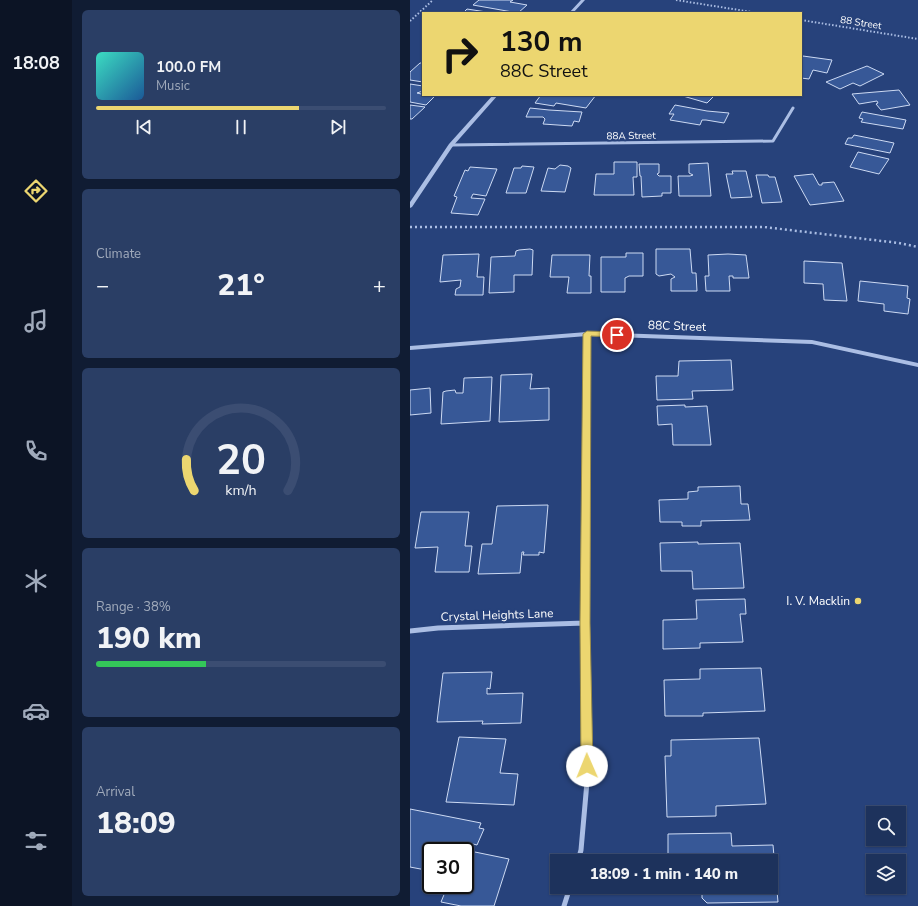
<!DOCTYPE html>
<html lang="en">
<head>
<meta charset="utf-8">
<style>
  :root { --surface:#1d325c; --page:#2a3e65; --text:#f1f3f6; --muted:#a0aabb; --line:#3b4d72; --accent:#ecd670 }
  body { margin:0; font-family:"Nunito Sans",sans-serif; background:var(--page); color:var(--text); height:100vh; display:flex; flex-direction:column; font-size:15px; white-space:nowrap }
  * { box-sizing:border-box; margin:0 }
  p { font-size:13px; color:var(--muted) }
  .icon { flex:none; width:22px; height:22px; fill:none; stroke:currentColor; stroke-width:2; stroke-linecap:round; stroke-linejoin:round }
  .map { position:relative; flex:1; overflow:hidden }
  .details { display:flex; flex-direction:column; gap:10px; padding:10px; background:#101c33; width:338px }
  .details>* { flex:none }
  .guide { position:absolute; left:12px; top:12px; width:380px; height:84px; border-radius:0px; box-shadow:0 1px 3px #0004,0 0 0 1px var(--line); background:#ecd670; color:#111; overflow:hidden }
  .fabs { position:absolute; left:456px; top:806px; display:grid; gap:8px }
  .fabs a { display:grid; place-items:center; width:40px; height:40px; border-radius:0px; background:var(--surface); box-shadow:0 1px 3px #0004,0 0 0 1px var(--line); font-size:20px }
  .speed { position:absolute; left:12px; top:842px; display:flex; gap:8px; font-size:20px; font-weight:700; text-align:center }
  .speed>* { display:grid; place-content:center; width:52px; height:52px; border-radius:50%; background:var(--surface); box-shadow:0 1px 3px #0004,0 0 0 1px var(--line); line-height:1 }
  .speed .limit { border:2px solid #111; border-radius:6px; background:#fff; color:#111 }
  .pin { position:absolute; display:grid; place-items:center; width:34px; height:34px; color:#fff; margin:-17px; border:2px solid #fff; border-radius:50%; box-shadow:0 1px 4px #0007 }
  .me { position:absolute; width:44px; margin:-22px; rotate:359deg; stroke-linejoin:round; filter:drop-shadow(0 0 3px #0008) }
  .turn { display:flex; align-items:center; gap:14px; height:84px; padding:0 12px; font-size:18px }
  .turn .icon { width:52px; height:52px; stroke-width:2.5 }
  .turn b { display:block; font-size:28px; line-height:34px }
  .big { font-size:30px; font-weight:800; line-height:1.1 }
  .details .card { flex:1; display:flex; flex-direction:column; justify-content:center; gap:6px; min-width:0; padding:0 14px; border-radius:6px; background:var(--page) }
  .details .dial { align-items:center; gap:0 }
  .dial svg { height:104px; overflow:visible; fill:none; stroke:var(--line); stroke-width:7; stroke-linecap:round; text-anchor:middle }
  .dial text { fill:var(--text); stroke:none }
  .song { display:flex; align-items:center; gap:12px }
  .cover { width:48px; height:48px; border-radius:6px; background:linear-gradient(135deg,hsl(170 70% 55%),hsl(210 70% 35%)) }
  .played { height:4px; border-radius:2px; background:linear-gradient(90deg,var(--accent) 70%,var(--line) 70%) }
  .keys { display:flex; justify-content:space-around; direction:ltr }
  .heat { display:flex; justify-content:space-between; align-items:center; font-size:22px; direction:ltr }
  .charge { height:6px; border-radius:3px; background:linear-gradient(90deg,#34c759 38%,var(--line) 0) }
  .trip { position:absolute; left:140px; top:854px; width:228px; height:40px; border-radius:0px; background:var(--surface); box-shadow:0 1px 3px #0004,0 0 0 1px var(--line); font-weight:800; line-height:40px; text-align:center }
  main { display:flex; flex:1; min-height:0 }
  .tab-bar { display:flex; flex-direction:column; width:72px; justify-content:space-around; align-items:center; background:#0c1425; color:var(--muted) }
  .tab-bar .icon { width:28px; height:28px }
  .tab-bar .selected { color:var(--accent) }
  .tab-bar b { font-size:18px; color:var(--text) }
  .map>svg:first-child { display:block }
  .building { fill:#375897; stroke:#cddaf3 }
  .lines { fill:none; stroke-linecap:round; stroke-linejoin:round }
  .path-far1 { stroke:#abbee4; stroke-width:2; stroke-dasharray:1.5 2; stroke-linecap:butt }
  .path { stroke:#abbee4; stroke-width:2.5; stroke-dasharray:2 3; stroke-linecap:butt }
  .minor-far2 { stroke:#abbee4; stroke-width:3 }
  .minor-far1 { stroke:#abbee4; stroke-width:3.5 }
  .minor { stroke:#abbee4; stroke-width:5 }
  .tertiary { fill:#abbee4; fill-rule:evenodd }
  .route { fill:#ecd670; stroke:#998b49 }
  .poi-dot { fill:#ecd670; stroke:#27427b; stroke-width:1.5 }
  .labels { text-anchor:middle; stroke-width:4; stroke-linejoin:round; paint-order:stroke }
  .far-street-label { font-size:10px; fill:#fff; stroke:#27427b }
  .street-label { font-size:12px; fill:#fff; stroke:#27427b }
  .poi-label { font-size:12px; fill:#fff; stroke:#27427b; text-anchor:end }
</style>
</head>
<body>
<main>
<nav class="tab-bar">
<b>18:08</b>
<svg class="icon selected" aria-label="directions" viewBox="0 0 24 24"><path d="M12 3l9 9-9 9-9-9zM9 14v-3h6M13 9l2 2-2 2"/></svg>
<svg class="icon" aria-label="music" viewBox="0 0 24 24"><path d="M9 18V5l10-2v13"/><circle cx="6" cy="18" r="3"/><circle cx="16" cy="16" r="3"/></svg>
<svg class="icon" aria-label="phone" viewBox="0 0 24 24"><path d="M5 4h4l2 5-3 2q2 4 5 5l2-3 5 2v4C11 20 4 13 5 4z"/></svg>
<svg class="icon" aria-label="climate" viewBox="0 0 24 24"><path d="M12 3v18M4 7l16 10M4 17L20 7"/></svg>
<svg class="icon" aria-label="car" viewBox="0 0 24 24"><path d="M5 17H2v-5l4-1 3-4h7l3 4 3 1v5h-3M9 17h6M6 11h13"/><circle cx="7" cy="17" r="2"/><circle cx="17" cy="17" r="2"/></svg>
<svg class="icon" aria-label="filters" viewBox="0 0 24 24"><path d="M4 7h16M4 17h16"/><circle cx="9" cy="7" r="2"/><circle cx="15" cy="17" r="2"/></svg>
</nav>
<section class="details">
<div class="card">
<div class="song"><i class="cover"></i><div><b>100.0 FM</b><p>Music</p></div></div>
<div class="played"></div>
<div class="keys"><svg class="icon" aria-label="previous" viewBox="0 0 24 24"><path d="M18 5L8 12l10 7zM5 5v14"/></svg><svg class="icon" aria-label="pause" viewBox="0 0 24 24"><path d="M8 5v14M16 5v14"/></svg><svg class="icon" aria-label="next" viewBox="0 0 24 24"><path d="M6 5l10 7-10 7zM19 5v14"/></svg></div>
</div>
<div class="card"><p>Climate</p>
<div class="heat"><a>−</a><b class="big">21°</b><a>+</a></div>
</div>
<div class="card dial"><svg viewBox="0 0 100 80">
<path d="M14 69A42 42 0 1 1 86 69"/>
<path d="M14 69A42 42 0 0 1 8 45" stroke="#ecd670"/>
<text x="50" y="56" font-size="32" font-weight="700">20</text>
<text x="50" y="72" font-size="11">km/h</text>
</svg></div>
<div class="card"><p>Range · 38%</p><b class="big">190 km</b><div class="charge"></div></div>
<div class="card"><p>Arrival</p><b class="big">18:09</b></div>
</section>
<div class="map">
<svg width="508" height="906" viewBox="0 0 508 906">
  <rect width="100%" height="100%" fill="#27427b"/>
  <!-- building -->
  <path class="building" d="M69 0H103L100 2 117 5 108 13 63 5Z
    M57 9 83 13H53Z
    M393 56 422 60 417 73 403 70 399 79 391 78V60Z
    M10 63H13V82L0 80V72Z
    M457 66 474 74 450 86 443 83 430 89 416 82Z
    M0 84 13 86V91L7 93 24 97 16 105 0 102Z
    M489 90 500 105 471 110 466 104 468 103 467 101 449 104 442 94Z
    M131 95 147 96 148 95H186L176 108 146 103 144 106 125 103Z
    M274 95H305L297 103 273 96Z
    M0 105 15 107 2 119H0Z
    M265 105 297 111 319 113 314 123 296 120H292L290 125 260 120 264 114H259Z
    M120 108 139 110 172 112 169 122 164 121 162 126 133 124 135 119 133 117H116Z
    M452 112 496 120 493 129 451 122 453 119 449 118Z
    M444 135 484 143 480 153 435 144 438 138H442Z
    M448 152 479 159 469 174 440 167Z
    M204 162H227V177H223L224 195H184L186 174H204Z
    M298 163 301 196H269L268 176H280L283 175 279 173V164Z
    M229 164H249V173L247 174 249 176H261V193H252V196L232 197 231 176H230Z
    M150 165 158 166 161 168 155 192 131 191 138 168 145 169Z
    M112 166 124 167 116 193H96L104 168H111Z
    M60 167 87 169 76 196 63 194 61 198 75 199 68 215 41 213 47 197 44 196 55 170 58 171Z
    M322 171H336L342 197 321 198 316 174H323Z
    M403 174 409 185H412V183L424 182 434 201 400 205 384 176Z
    M346 175H358L359 177H365L372 202 352 203Z
    M120 249 123 250 122 275H104V292L79 293 81 257 105 256 106 251 109 250Z
    M246 249H280L282 273H286L287 291H261V279L265 277 261 274 249 276 246 274Z
    M216 253H233V276H219L215 278V292H191V257H216Z
    M69 254 67 277H74L73 295H45L46 289 50 287 51 280 30 282 33 255Z
    M318 254 336 255 339 278H323V276H319L320 291H296L295 276H299L298 255Z
    M142 255H180L179 276H181V293H157L159 277H140Z
    M394 261 432 263 437 301 414 300 413 284 394 283Z
    M450 281 498 286 497 298 500 299 498 314 474 311V304L448 301Z
    M321 360 323 390 282 391 283 399 247 400 246 376H268L269 361Z
    M122 374 120 389 139 388V420L89 422 91 375Z
    M82 377 80 421 31 424 33 392 36 391 45 390 46 393H53L54 378Z
    M20 388 21 413 0 415V390Z
    M275 405V407L297 406 301 445H263L262 424 248 425 247 406Z
    M330 486 331 504H338L340 520 291 521V526H272V522H250L249 500 278 499V492L288 491V487Z
    M138 505 134 553 129 552V555H113L114 552H112L110 573 68 574 72 544H82L87 506Z
    M11 512H59L55 546H62L59 572H25L28 547 5 548Z
    M288 542V544L330 543 334 588 283 589 282 571H251L250 543Z
    M335 599 336 614H330L333 642 290 643V648L253 649V620L287 619 286 600Z
    M351 668 355 711 293 713V716H255L254 680 290 679V669Z
    M82 672 80 689 77 688V694L113 693 111 723 72 724 73 721 27 722 33 673Z
    M49 737 96 739 90 773 108 774 104 805 36 802Z
    M349 738 356 804 306 806V816L257 817 255 756H261V740Z
    M0 809 71 823 69 828 74 829 67 845 63 844 60 851 99 859 84 906H51L31 902 38 885H55V851H21V871L0 867Z
    M321 833 322 846 363 845 368 902 297 903 292 898V887H361V861H258V834Z"/>
  <g class="lines">
    <!-- path-far1 -->
    <path class="path-far1" d="M266 0 348 13
      M391 20 508 39
      M0 21 23 0"/>
    <!-- path -->
    <path class="path" d="M0 227H354L489 243 508 247"/>
    <!-- minor-far2 -->
    <path class="minor-far2" d="M41 145 363 141 383 108"/>
    <!-- minor-far1 -->
    <path class="minor-far1" d="M176 520 177 334"/>
    <!-- minor -->
    <path class="minor" d="M0 631 28 628 175 623
      M168 861 171 850 177 782 175 623 176 519
      M154 906 160 887"/>
    <!-- tertiary -->
    <path class="tertiary" d="M171 0H175L163 13H159Z
      M83 95H88L43 146 2 207 0 208V202L39 144Z
      M177 332 402 340 508 363V367L402 344 177 336 0 350V346Z"/>
  </g>
  <!-- route -->
  <path class="route" d="M177 331 207 332 211 335 207 337 181 336 180 623 183 766 181 770 177 771 173 770 171 766 170 623 173 334Z"/>
  <!-- markers -->
  <circle class="poi-dot" cx="448" cy="601" r="4"/>
  <g class="labels">
    <!-- far-street labels -->
    <g class="far-street-label">
      <text transform="translate(451 22) rotate(9)" y="4">88 Street</text>
      <text transform="translate(221 135) rotate(-1)" y="4">88A Street</text>
    </g>
    <!-- street labels -->
    <g class="street-label">
      <text transform="translate(267 326) rotate(2)" y="4">88C Street</text>
      <text transform="translate(87 615) rotate(-2)" y="4">Crystal Heights Lane</text>
    </g>
    <!-- poi labels -->
    <g class="poi-label">
      <text x="440" y="605">I. V. Macklin</text>
    </g>
  </g>
</svg>
<div class="fabs">
<a><svg class="icon" aria-label="search" viewBox="0 0 24 24"><circle cx="10" cy="10" r="6"/><path d="M15 15l6 6"/></svg></a>
<a><svg class="icon" aria-label="layers" viewBox="0 0 24 24"><path d="M12 4l9 5-9 5-9-5zM3 14l9 5 9-5"/></svg></a>
</div>
<div class="speed"><div class="limit">30</div></div>
<div class="pin" style="left:207px;top:335px;background:#d93025"><svg class="icon" aria-label="arrive" viewBox="0 0 24 24"><path d="M6 21V4h12l-3 4 3 4H6"/></svg></div>
<svg class="me" style="left:177px;top:766px" viewBox="-20 -20 40 40"><circle r="19" fill="#fff"/><path d="M0-13L10 11 0 6-10 11z" fill="#ecd670"/></svg>
<div class="trip">18:09 · 1 min · 140 m</div>
<div class="guide">
<div class="turn"><svg class="icon" aria-label="right" viewBox="0 0 24 24"><path d="M7 20v-9h11M14 6l5 5-5 5"/></svg><div><b>130 m</b>88C Street</div></div>
</div>
</div>
</main>
</body>
</html>
